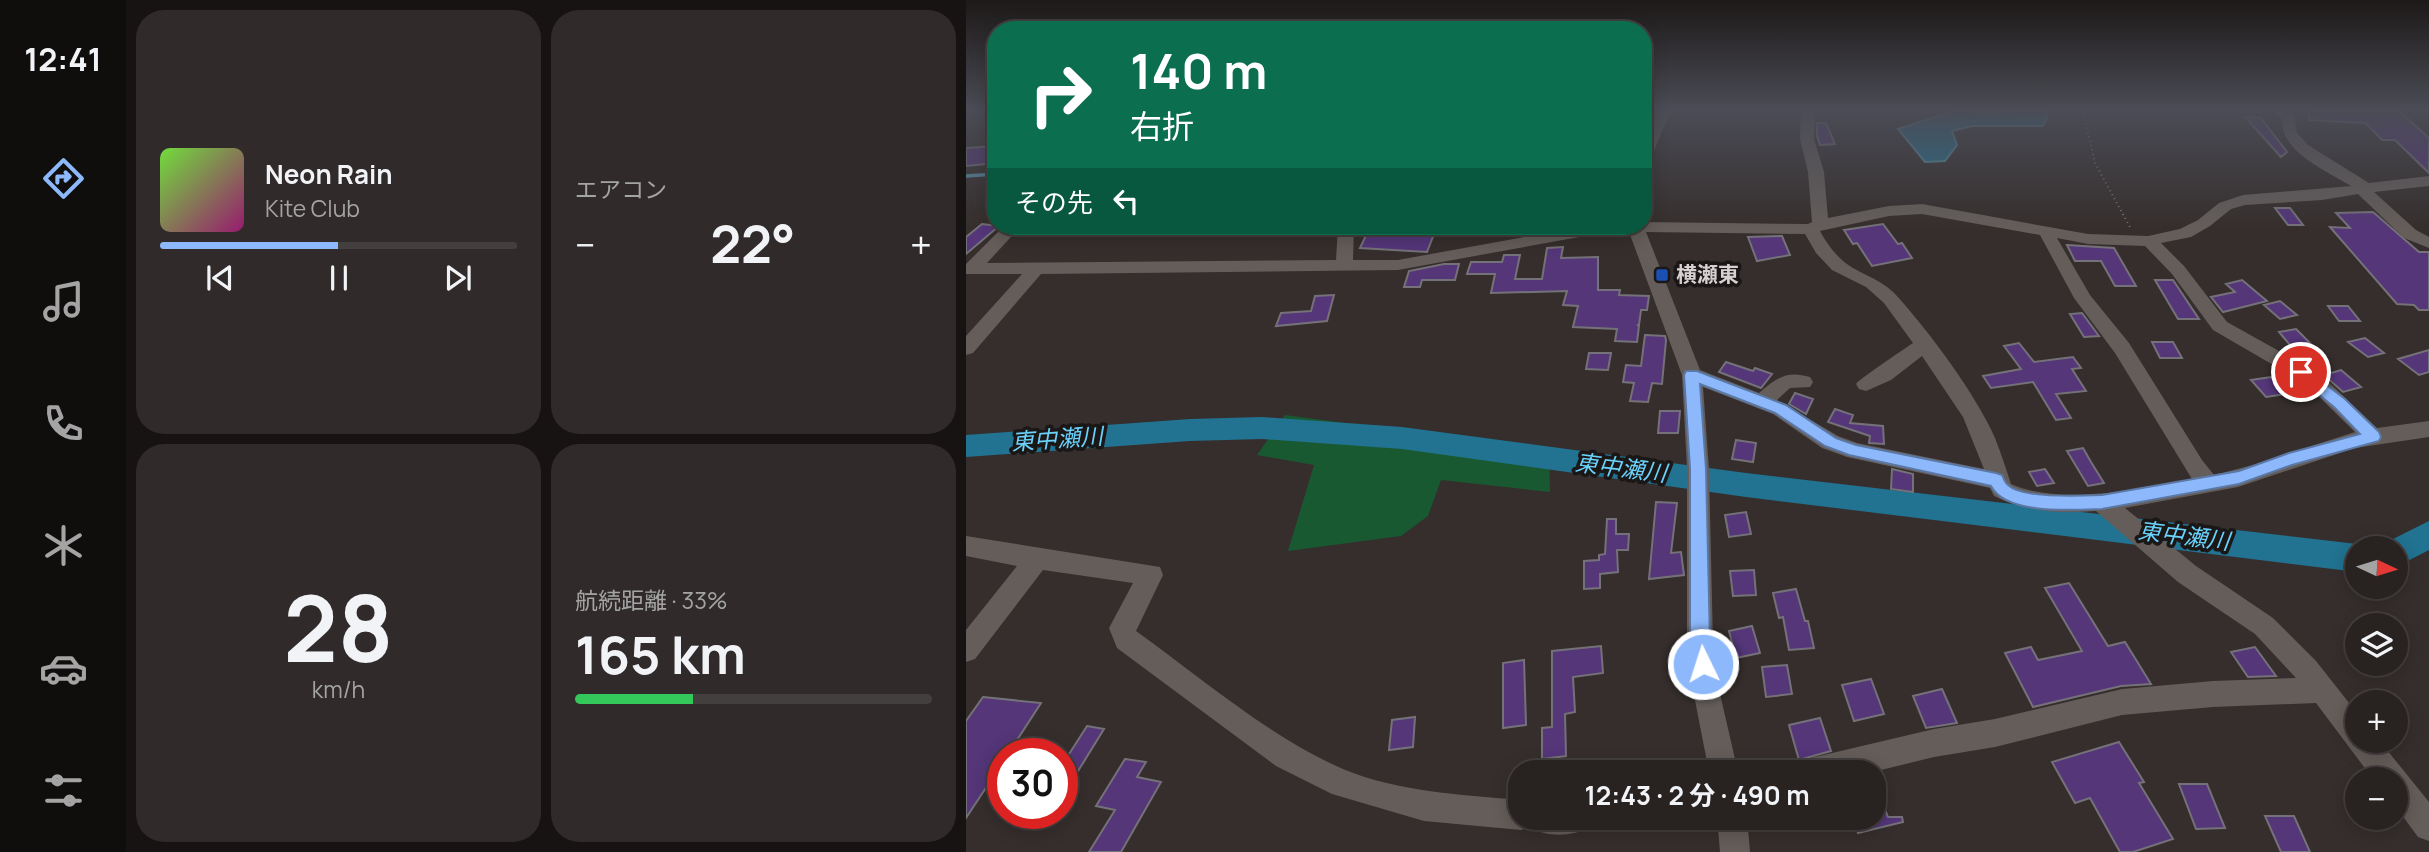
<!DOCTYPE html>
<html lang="ja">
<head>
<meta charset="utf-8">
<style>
  :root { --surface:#282221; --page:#302a2a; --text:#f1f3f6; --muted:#a5a4a5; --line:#443f3f; --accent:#8db9fc }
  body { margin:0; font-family:Manrope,"Noto Sans JP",sans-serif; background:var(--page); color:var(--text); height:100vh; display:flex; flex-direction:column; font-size:26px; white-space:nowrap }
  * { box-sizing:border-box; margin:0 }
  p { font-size:23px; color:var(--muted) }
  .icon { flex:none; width:38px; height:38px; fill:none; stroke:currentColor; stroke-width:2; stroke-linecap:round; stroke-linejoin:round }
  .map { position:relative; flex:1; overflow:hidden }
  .sheet { display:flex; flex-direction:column; gap:10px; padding:10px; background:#161312; width:840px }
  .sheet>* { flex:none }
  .guide { position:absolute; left:21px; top:21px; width:665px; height:214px; border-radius:28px; box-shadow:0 4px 18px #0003,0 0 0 2px var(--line); background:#0b6e4f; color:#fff; overflow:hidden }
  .needle { width:46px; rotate:94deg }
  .tools { position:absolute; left:1379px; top:536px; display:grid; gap:14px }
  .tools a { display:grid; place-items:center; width:63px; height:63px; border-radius:50%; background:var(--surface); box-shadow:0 4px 18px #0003,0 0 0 2px var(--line); font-size:35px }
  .speed { position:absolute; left:21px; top:738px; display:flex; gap:14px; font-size:35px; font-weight:700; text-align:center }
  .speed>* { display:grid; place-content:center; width:91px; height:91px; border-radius:50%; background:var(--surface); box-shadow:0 4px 18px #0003,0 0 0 2px var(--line); line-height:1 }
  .speed .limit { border:10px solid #d22; background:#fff; color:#111 }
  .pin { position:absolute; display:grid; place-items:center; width:60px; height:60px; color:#fff; margin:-30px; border:4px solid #fff; border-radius:50%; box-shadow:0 2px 7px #0007 }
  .me { position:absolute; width:77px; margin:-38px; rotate:356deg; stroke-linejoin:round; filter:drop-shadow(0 0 5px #0008) }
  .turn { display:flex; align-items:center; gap:24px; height:147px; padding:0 28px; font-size:32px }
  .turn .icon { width:91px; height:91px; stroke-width:2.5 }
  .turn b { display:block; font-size:49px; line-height:60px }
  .then { display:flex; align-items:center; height:66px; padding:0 28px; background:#0003; gap:14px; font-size:26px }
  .big { font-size:52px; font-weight:700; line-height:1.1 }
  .sheet .card { flex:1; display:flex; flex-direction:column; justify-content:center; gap:10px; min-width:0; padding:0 24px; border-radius:28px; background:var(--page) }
  .sheet .dial { align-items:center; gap:0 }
  .dial b { font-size:91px; line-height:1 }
  .song { display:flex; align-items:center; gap:21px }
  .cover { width:84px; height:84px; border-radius:10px; background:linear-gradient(135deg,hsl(100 70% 55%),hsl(320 70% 35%)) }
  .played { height:7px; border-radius:4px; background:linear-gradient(90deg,var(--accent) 50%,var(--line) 50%) }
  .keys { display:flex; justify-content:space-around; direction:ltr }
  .heat { display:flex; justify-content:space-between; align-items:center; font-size:38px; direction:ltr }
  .charge { height:10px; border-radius:5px; background:linear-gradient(90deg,#34c759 33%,var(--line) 0) }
  .sheet .tiles { flex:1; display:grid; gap:10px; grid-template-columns:repeat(2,1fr) }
  .trip { position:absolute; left:542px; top:760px; width:378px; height:70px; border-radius:28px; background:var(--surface); box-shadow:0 4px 18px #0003,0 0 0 2px var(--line); font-weight:700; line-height:70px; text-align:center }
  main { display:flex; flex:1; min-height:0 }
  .menu { display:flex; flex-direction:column; width:126px; justify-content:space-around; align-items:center; background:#100e0d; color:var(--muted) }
  .menu .icon { width:49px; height:49px }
  .menu .current { color:var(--accent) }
  .menu b { font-size:32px; color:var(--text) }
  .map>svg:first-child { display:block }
  .green { fill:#195931 }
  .water { fill:#217391; stroke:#5890a4; stroke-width:2 }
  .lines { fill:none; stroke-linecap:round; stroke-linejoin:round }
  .stream { stroke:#5890a4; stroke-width:3.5 }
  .river { fill:#217391; fill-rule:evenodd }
  .building { fill:#543679; stroke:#747178; stroke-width:2 }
  .path { stroke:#7d7775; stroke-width:2; stroke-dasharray:1 3.5; stroke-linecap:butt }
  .minor { fill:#645d5a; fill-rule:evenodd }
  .route { fill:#8db9fc; stroke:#5c78a4; stroke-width:2 }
  .transit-dot { fill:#1a4fb4; stroke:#1a1716; stroke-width:2.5 }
  .labels { text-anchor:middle; stroke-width:7; stroke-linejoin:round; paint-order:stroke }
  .poi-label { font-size:21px; font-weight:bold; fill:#d7d2d1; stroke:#1a1716; text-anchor:start }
  .water-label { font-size:23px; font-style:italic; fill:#6ad2fc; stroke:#1a1716 }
</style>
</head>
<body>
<main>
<nav class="menu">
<b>12:41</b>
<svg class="icon current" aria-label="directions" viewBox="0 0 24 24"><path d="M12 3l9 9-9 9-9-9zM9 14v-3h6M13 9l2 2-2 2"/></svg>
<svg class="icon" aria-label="music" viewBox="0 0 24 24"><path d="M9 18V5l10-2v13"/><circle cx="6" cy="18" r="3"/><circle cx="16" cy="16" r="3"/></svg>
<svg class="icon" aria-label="phone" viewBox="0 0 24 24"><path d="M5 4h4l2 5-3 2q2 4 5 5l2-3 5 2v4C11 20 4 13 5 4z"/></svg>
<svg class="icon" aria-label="climate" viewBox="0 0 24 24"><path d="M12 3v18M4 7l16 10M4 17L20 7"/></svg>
<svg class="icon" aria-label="car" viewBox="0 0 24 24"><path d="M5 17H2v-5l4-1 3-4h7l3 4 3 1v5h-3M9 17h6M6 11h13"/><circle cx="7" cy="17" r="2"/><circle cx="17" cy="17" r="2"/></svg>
<svg class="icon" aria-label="filters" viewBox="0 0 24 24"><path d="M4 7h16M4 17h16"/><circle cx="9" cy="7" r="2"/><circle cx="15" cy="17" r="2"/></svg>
</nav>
<section class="sheet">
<div class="tiles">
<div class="card">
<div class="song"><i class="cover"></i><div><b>Neon Rain</b><p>Kite Club</p></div></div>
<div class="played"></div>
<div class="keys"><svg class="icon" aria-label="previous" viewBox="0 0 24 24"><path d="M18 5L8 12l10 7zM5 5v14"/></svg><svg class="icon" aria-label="pause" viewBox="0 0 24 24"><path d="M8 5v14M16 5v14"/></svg><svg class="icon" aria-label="next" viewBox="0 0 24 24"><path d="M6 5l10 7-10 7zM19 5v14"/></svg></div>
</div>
<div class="card"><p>エアコン</p>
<div class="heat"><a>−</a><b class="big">22°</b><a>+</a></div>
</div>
<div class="card dial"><b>28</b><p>km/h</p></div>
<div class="card"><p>航続距離 · 33%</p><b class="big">165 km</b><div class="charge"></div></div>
</div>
</section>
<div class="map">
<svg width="1463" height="852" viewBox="0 0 1463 852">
  <rect width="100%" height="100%" fill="#352e2c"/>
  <!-- green -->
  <path class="green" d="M319 415 583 450 584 492 475 480 462 516 435 536 322 551 348 465 291 455Z"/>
  <!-- water -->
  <path class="water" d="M990 110 1017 112 1080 110 1081 118 1077 126H1006L986 131 991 145 979 161 959 162 932 129Z"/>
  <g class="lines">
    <!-- stream -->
    <path class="stream" d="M0 176 30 174"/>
    <!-- river -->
    <path class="river" d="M296 417 436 427 780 473 1391 544 1401 548H1391V572L780 497 436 449 296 439 224 441 0 457V435L224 419Z
      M1463 521V550L1430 567V548H1417L1419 543Z"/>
  </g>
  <!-- building -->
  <path class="building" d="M1343 110H1432L1463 138V173L1429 140H1416L1400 123 1343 120Z
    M1279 117 1295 118 1321 152 1315 157Z
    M851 123H860L869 144 854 145 851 136Z
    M30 146V163L0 166V148Z
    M1309 208H1324L1337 225H1322Z
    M1407 212 1453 252H1463V310H1453L1448 305 1431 304 1364 227 1384 228 1370 213Z
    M16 224 33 226 0 254V237Z
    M917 224 932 244 936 243 946 258 906 266 891 243 887 244 878 230Z
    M402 231H426L425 234H468L461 252 394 248Z
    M816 236 824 255 791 261 782 237Z
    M1101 245 1148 248 1170 286H1149L1135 261H1109Z
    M597 247 595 258 632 257V290H654L653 295 683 296 681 310H675L673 325H671L673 326 671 342 649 341 651 329 607 327 612 306 597 305 601 291 525 293 529 274H501L505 262H536L538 255H554L549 279H576L581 248Z
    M478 264H493L489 280H456L454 287H438L443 271Z
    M1189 280H1207L1233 319H1212Z
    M1276 280 1301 301 1257 312 1245 297 1269 292 1260 284Z
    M368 295 361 321 310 326 315 313 345 311 349 296Z
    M1314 301 1331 315 1314 319 1298 305Z
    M1362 306H1382L1394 321H1373Z
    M1116 313 1133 336 1118 337 1104 314Z
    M1330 329 1344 343 1324 345 1313 332Z
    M679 335 699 336 700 340 696 384 686 383 682 402 664 401 668 383 657 382 660 365 675 366Z
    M1399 338 1418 353 1402 357 1382 342Z
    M1186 342H1207L1216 358H1194Z
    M1053 343 1068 362 1107 357 1115 368 1106 369 1120 391 1090 394 1105 418 1090 420 1067 382 1025 388 1017 376 1055 369 1038 346Z
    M1463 350V372L1453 375 1432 359Z
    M623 353H645L642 370 620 369Z
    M760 362 787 371 789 368 806 374 795 388 753 372Z
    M1375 370 1395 387 1377 392 1358 375Z
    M1305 377 1320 394 1300 397 1285 380Z
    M829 393 847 399 840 414 823 404Z
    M869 409 887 415 884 423 917 426 918 444 903 443 904 436 862 422Z
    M694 411H714L712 433H692Z
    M770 440 790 443 787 462 766 459Z
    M1117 448 1125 462 1138 483 1122 486 1101 451Z
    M926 469 947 474V492L925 489Z
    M1079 469 1088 483 1071 486 1063 472Z
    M690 502 711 503 705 553 715 552 718 575 683 579Z
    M780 512 785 534 763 537 759 515Z
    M641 519H650V534H663L662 550H651L652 572 634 574V588L618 589V561L633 560V555L639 554Z
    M788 570 790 595 767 596 764 571Z
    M1103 583 1142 646 1159 642 1185 684 1155 686 1067 707 1039 653 1065 647 1072 660 1116 651 1079 588Z
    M830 589 839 621H842L848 648 823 650 817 617 813 618 807 593Z
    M786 626 794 653 770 658 763 631Z
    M635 646 637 673 607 677 609 712 599 714 600 756 576 759V728L586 727V651Z
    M1289 647 1310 676 1282 677 1265 652Z
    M558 660 560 725 537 728V663Z
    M821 665 826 694 800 697 796 667Z
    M905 679 918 714 888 721 876 685Z
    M976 689 991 723 960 728 947 696Z
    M17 697 75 703 42 754H37V762L0 818V721Z
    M449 717 447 747 423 750 426 720Z
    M854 718 865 751 833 760 823 725Z
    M121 726 138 729 96 797V765Z
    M1153 742 1178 782 1173 783 1207 839 1167 852H1154L1124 798 1109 803 1086 762Z
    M159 759 180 762 171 777 195 782 155 852H123L149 810 130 806Z
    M908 782 922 817H936L937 822 892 833 887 817H908Z
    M1213 784H1241L1259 828 1230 829Z
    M1299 816H1328L1344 852H1315Z"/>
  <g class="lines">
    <!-- path -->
    <path class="path" d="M1117 110 1129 163 1165 229"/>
    <!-- minor -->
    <path class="minor" d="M691 110H705L684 160 677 164V142Z
      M835 110H849L848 139 858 172 862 218 923 206 956 204 1122 234 1182 236 1214 229 1232 220 1253 203 1277 195 1385 186C1361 171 1314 152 1316 119L1305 110H1321L1328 114 1331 133 1342 145 1403 183 1463 176V186L1408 192 1450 230 1463 237V248L1438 238 1392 194 1356 200 1279 205 1265 209 1244 226 1225 237 1195 243 1218 266 1261 322 1354 374 1411 428 1463 421V437L1389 448 1272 487 1159 508 1230 566 1307 618 1350 661 1391 713V740H1413L1463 802V841L1452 837 1430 807V779H1407L1350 703 1247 707 1156 715 1029 747 968 757 907 772H831L835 762 845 758 968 729 1029 719 1156 689 1247 681 1330 678 1289 634 1212 582 1130 511C1094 514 1061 512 1028 496L1024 488 881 457 856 448 807 414 737 387 743 469 747 643 752 685 772 772H743L726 685 721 643V469L716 375 663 232 613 237 432 270 75 274 7 353 0 355V336L56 274H0V264L38 226H55L21 263 370 260 372 226H388L387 260H432L613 227 677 226V222L842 224 846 222 842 172 834 139ZM956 214 1074 235 1108 298 1149 353 1226 479C1175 489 1094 506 1045 484 1040 469 1035 453 1029 438 1011 396 962 330 931 296 915 278 894 275 877 261 867 252 860 242 854 231L923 216ZM680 232 839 234 850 253 866 270 900 287 918 303 947 343C937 350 893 379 890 384L893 389 900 391 925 380 956 356 997 417 1018 469 891 443 872 436 811 400 824 388 844 387 847 382 844 377C821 370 810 378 793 393L734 370ZM1091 238 1122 244 1179 246 1206 274 1247 330 1340 384 1389 432 1287 465 1248 475 1236 460 1163 343 1124 295Z
      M0 536 194 567 197 575 170 631C234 677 305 738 377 769 431 792 498 795 555 800V817H629L625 828C605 836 582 838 563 827L555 830 458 821 366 794 310 766 151 648 143 628 167 583 77 570 9 659 0 662V630L51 566 0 556Z
      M751 817H781L784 852H754Z"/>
  </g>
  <!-- sky -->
  <linearGradient id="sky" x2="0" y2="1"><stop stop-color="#1d1918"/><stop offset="0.48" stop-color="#4b4c56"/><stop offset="1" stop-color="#4b4c56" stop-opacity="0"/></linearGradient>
  <rect width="1463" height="229" fill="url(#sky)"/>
  <!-- route -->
  <path class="route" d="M1335 366 1379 399 1413 432 1415 437 1413 441 1326 465 1273 484 1136 509C1106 510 1040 515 1025 486L883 455 859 446 809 413 734 384 740 469 744 643 747 664 744 670 737 673 730 670 724 643V469L718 375 720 371H731L820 405 870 438 890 445 1030 473 1036 475C1038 479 1039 483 1042 485 1056 499 1115 496 1136 495L1273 471 1323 453 1394 434 1368 407 1329 375 1327 372 1329 368Z"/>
  <!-- markers -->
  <rect class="transit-dot" x="689" y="268" width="14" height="14" rx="3.5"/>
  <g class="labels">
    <!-- poi labels -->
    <g class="poi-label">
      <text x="710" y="282">横瀬東</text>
    </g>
    <!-- water labels -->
    <g class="water-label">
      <text transform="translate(91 439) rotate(-4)" y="8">東中瀬川</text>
      <text transform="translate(655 468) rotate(7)" y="8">東中瀬川</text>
      <text transform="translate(1218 536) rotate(7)" y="8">東中瀬川</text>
    </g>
  </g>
</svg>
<div class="tools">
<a><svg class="needle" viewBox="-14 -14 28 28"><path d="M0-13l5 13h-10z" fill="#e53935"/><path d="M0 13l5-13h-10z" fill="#a5a4a5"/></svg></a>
<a><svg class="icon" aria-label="layers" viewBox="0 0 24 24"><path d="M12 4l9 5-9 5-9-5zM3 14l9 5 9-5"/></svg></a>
<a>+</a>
<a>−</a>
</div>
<div class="speed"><div class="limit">30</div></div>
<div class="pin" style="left:1335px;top:372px;background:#d93025"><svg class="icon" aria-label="arrive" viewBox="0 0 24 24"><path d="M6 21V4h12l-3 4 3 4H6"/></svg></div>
<svg class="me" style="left:737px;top:664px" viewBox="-20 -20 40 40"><circle r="17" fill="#8db9fc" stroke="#fff" stroke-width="3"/><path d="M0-11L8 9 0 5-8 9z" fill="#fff"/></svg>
<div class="trip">12:43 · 2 分 · 490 m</div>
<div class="guide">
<div class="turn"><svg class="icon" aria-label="right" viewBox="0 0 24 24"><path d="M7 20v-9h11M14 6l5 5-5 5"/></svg><div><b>140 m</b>右折</div></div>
<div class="then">その先<svg class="icon" aria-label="left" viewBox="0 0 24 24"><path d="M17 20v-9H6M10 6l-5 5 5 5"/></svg></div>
</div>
</div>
</main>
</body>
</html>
